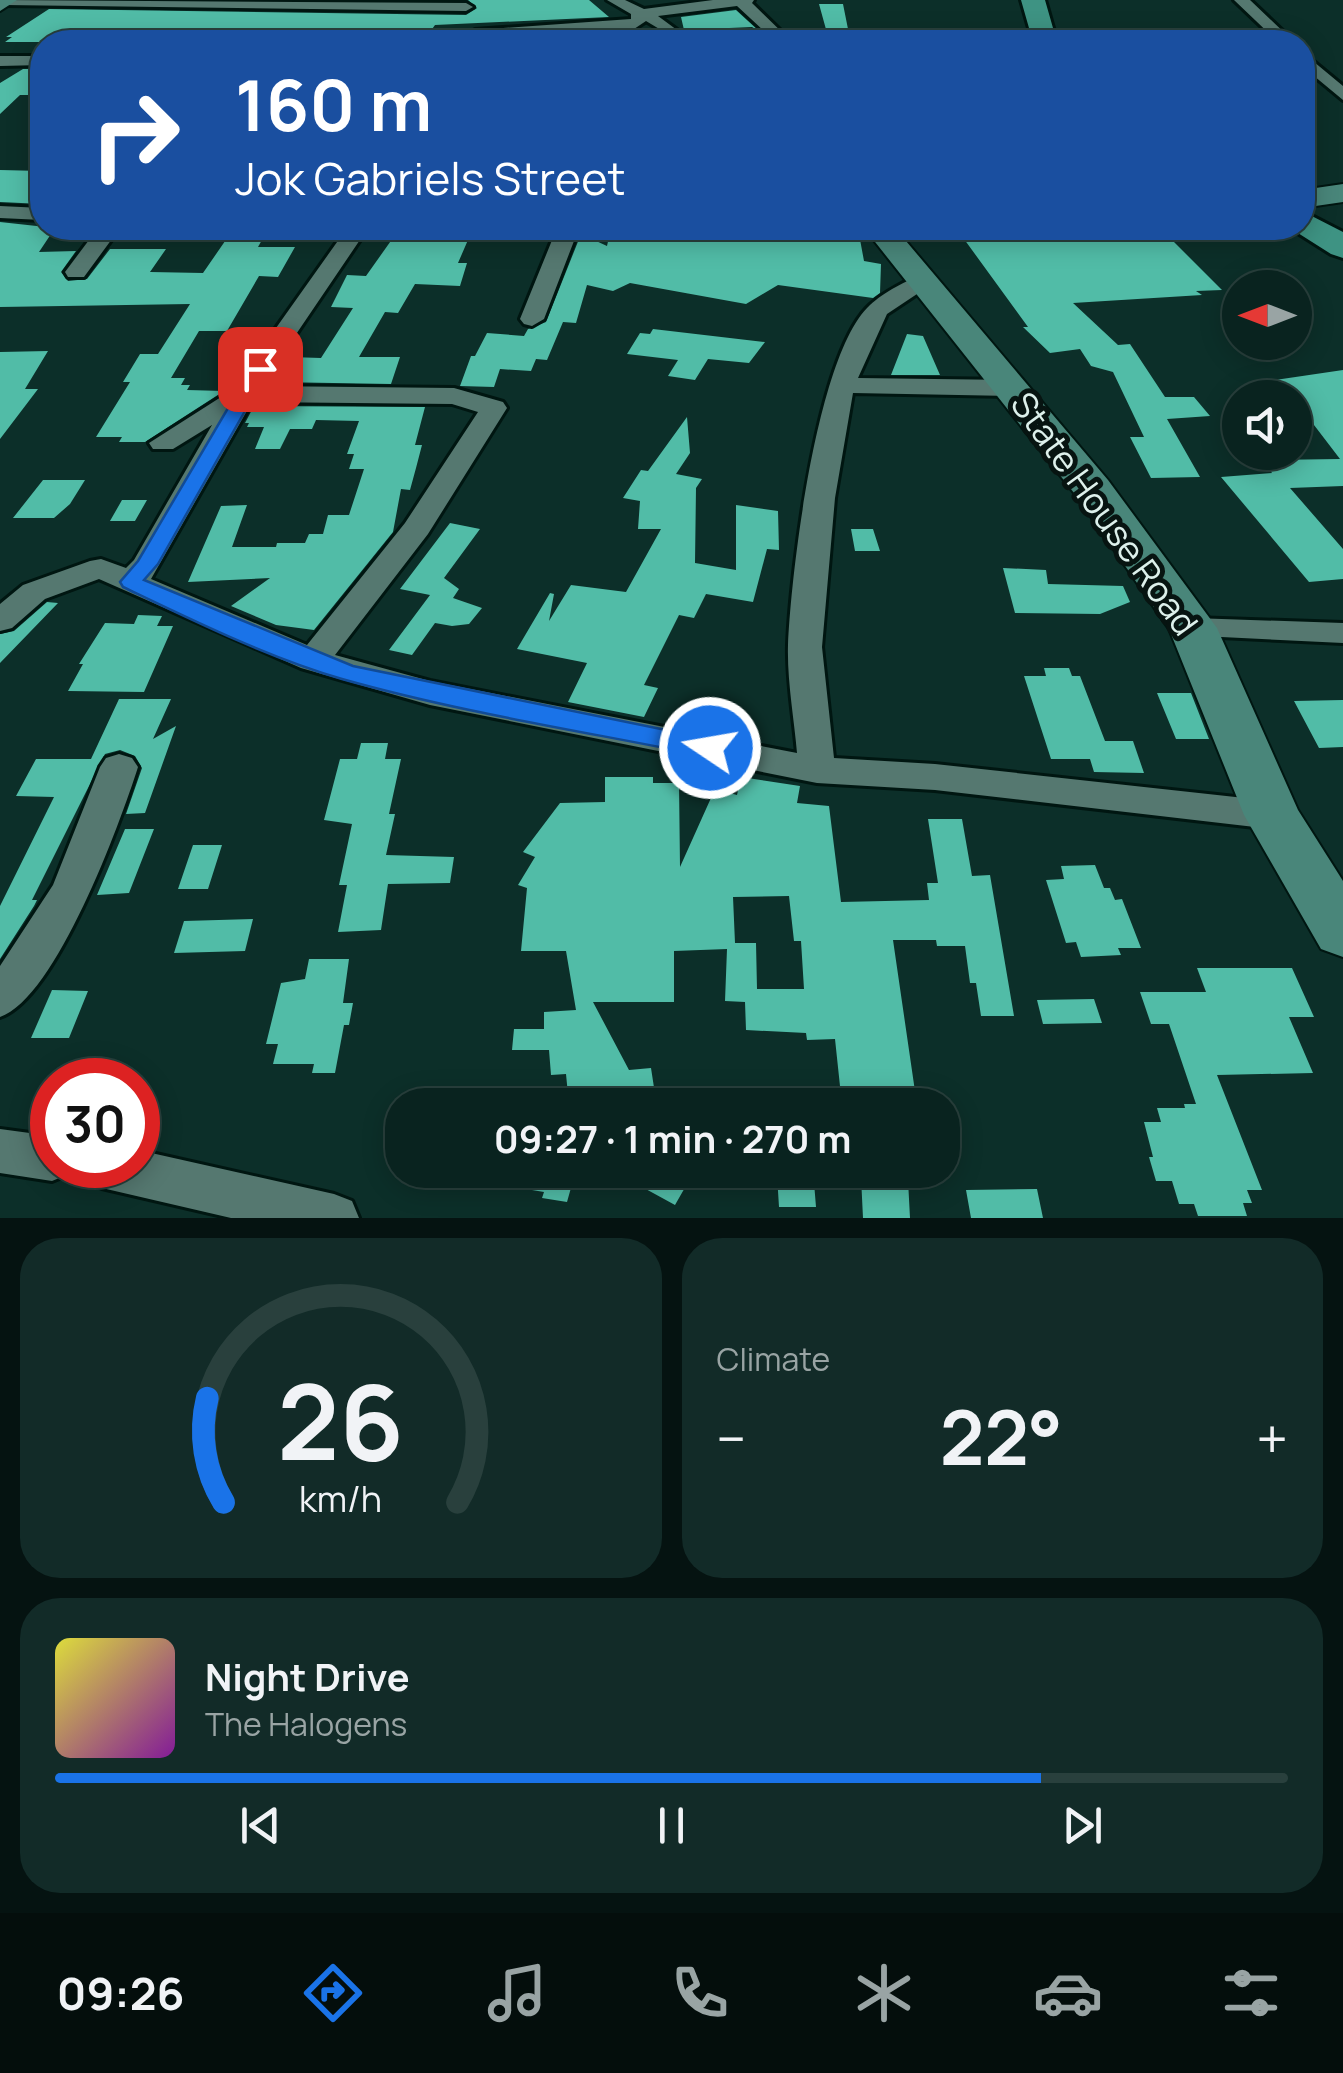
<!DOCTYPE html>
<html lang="en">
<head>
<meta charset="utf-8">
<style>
  :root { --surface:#09231f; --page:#122b28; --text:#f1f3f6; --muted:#99a4a4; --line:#29403d; --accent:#1a73e8 }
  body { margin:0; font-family:Manrope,sans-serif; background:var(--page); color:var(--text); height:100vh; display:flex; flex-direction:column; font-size:38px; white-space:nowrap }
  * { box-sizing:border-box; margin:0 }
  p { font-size:32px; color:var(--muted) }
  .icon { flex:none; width:55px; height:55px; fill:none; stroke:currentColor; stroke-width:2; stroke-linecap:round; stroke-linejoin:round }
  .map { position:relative; height:1218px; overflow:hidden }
  .side { display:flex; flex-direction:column; gap:20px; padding:20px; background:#051311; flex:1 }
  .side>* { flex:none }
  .guide { position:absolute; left:30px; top:30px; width:1285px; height:210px; border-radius:40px; box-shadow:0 5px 25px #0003,0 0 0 2px var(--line); background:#1a4fa0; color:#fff; overflow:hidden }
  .needle { width:65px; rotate:270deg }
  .fabs { position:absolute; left:1222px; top:270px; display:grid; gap:20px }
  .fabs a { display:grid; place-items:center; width:90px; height:90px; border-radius:50%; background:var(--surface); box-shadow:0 5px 25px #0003,0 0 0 2px var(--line); font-size:50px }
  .speed { position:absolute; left:30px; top:1058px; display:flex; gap:20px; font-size:50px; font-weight:700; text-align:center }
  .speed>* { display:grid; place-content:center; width:130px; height:130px; border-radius:50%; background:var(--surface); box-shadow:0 5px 25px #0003,0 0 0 2px var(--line); line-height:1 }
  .speed .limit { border:15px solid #d22; background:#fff; color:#111 }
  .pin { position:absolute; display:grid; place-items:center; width:85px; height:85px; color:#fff; margin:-42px; border-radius:20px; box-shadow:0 5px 15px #0006 }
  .me { position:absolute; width:110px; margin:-55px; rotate:282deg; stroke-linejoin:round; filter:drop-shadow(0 0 8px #0008) }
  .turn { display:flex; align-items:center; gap:35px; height:210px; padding:0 40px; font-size:45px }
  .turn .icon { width:130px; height:130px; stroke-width:2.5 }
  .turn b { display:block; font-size:70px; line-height:85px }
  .big { font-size:75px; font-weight:700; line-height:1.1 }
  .side .widget { flex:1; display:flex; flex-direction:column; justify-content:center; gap:15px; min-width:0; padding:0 35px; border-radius:40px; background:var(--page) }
  .side .dial { align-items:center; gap:0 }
  .dial svg { height:260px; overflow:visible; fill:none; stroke:var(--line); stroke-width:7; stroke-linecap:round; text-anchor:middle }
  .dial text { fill:var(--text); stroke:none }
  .song { display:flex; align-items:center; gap:30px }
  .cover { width:120px; height:120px; border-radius:15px; background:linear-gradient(135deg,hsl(60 70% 55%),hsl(290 70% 35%)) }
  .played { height:10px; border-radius:5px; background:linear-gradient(90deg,var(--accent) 80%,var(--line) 80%) }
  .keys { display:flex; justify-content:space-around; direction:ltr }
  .heat { display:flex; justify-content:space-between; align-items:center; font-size:55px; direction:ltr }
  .side .tiles { flex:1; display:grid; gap:20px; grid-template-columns:1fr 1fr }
  .widget:last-child { grid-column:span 2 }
  .trip { position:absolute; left:385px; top:1088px; width:575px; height:100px; border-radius:40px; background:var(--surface); box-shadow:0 5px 25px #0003,0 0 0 2px var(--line); font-weight:700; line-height:100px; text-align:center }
  .tab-bar { display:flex; height:160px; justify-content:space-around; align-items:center; background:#040e0c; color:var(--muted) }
  .tab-bar .icon { width:70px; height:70px }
  .tab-bar .active { color:var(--accent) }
  .tab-bar b { font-size:45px; color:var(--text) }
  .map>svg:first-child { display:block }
  .building { fill:#51bca7; fill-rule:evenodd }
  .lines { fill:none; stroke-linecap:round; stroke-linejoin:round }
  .street-casing { stroke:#001611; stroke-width:6 }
  .secondary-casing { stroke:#001611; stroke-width:4 }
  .primary-casing { stroke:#001611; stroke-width:6 }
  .street { fill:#557870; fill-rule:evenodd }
  .secondary { fill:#49867a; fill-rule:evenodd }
  .primary { fill:#3e9383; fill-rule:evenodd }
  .route { fill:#1a73e8; stroke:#114b97; stroke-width:2.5 }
  .labels { text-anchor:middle; stroke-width:10; stroke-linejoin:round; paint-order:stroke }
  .street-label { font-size:35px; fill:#ddf0eb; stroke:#071411 }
</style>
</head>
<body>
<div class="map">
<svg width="1343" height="1218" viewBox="0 0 1343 1218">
  <rect width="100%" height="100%" fill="#0c2f29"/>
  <!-- building -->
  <path class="building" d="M468 0H589L609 17 435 25 430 32H397L388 42H5L12 37H6L49 9 466 15 477 8Z
    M819 4H843L849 34 827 33Z
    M736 10 759 31 752 27 684 30 681 17Z
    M23 69H42V95H20L0 114V83Z
    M0 170 42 171V204L0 202Z
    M0 222 55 228 39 252 76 251 61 272 68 281 87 279 110 249H166L150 272 203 273 232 231H267L258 247H295L278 277 259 276 227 331H199L171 378H185L181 385H190L187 390 224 391 145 442H119L122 437H96L130 382H123L140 354H158L190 304 0 307Z
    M400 228H462L461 233H471L458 263H467L460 286 415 284 398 313 385 312 359 357H400L391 384 275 382 290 357 321 358 353 308 331 307 347 275 366 276Z
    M611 228H782L859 234 864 261 881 264 880 293 873 298 778 285 746 304 630 283 613 291 587 285 576 323 563 322 547 360 536 359 531 371 500 369 494 387 460 386 471 356H475L487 333 524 336 528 329 546 322 581 234 607 246Z
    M956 228H1160L1222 290 1196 291 1202 295 1073 303 1118 345 1130 344 1165 397H1194L1210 416 1167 419 1200 477 1151 478 1130 437H1144L1113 372 1091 366 1080 349 1050 353 1023 327H1028Z
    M653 329 765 342 749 363 708 359 695 380 668 376 678 360 627 354 640 333 650 334Z
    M907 334 923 336 940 375H891Z
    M48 351 25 389H38L0 439V352Z
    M1343 370V486L1290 488 1343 549V579L1309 582 1221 477 1272 473 1263 460 1340 459 1301 408H1295V398H1248L1247 384Z
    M254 406 425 407 415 445H422L416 468 410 490 401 489 393 532 314 630 276 625 231 606 270 578 188 582 221 506 247 505 232 547H276L277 543H305L309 534H323L328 515H349L364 469H349L354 454H347L359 421 316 420 312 429H290L280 449H255L264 427H247L249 423H245Z
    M687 417 690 453 676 474 702 479 696 488 695 563 736 570V505L778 511 779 550 767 549 753 602 706 594 694 618 679 615 644 685 658 688 644 717 568 702 587 663 517 649 550 593 554 594 549 621 571 585 626 592 661 529H638L640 501 623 498 641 470 648 471Z
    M43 480H85L70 504 54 518H13Z
    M122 500H147L135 521H110Z
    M450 523 480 529 444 578 459 589 453 598 482 608 469 624 452 626 435 623 412 655 389 650 430 595 400 589Z
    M851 529H873L880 551H855Z
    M1003 568 1046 570 1048 584 1123 586 1130 602 1100 614 1015 613Z
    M47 602 58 603 0 663V634L14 631Z
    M138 615 162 616 157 626H173L144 692 68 691 83 664H79L105 623 134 624Z
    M1044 668H1069L1072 676H1080L1105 741H1133L1144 773 1094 772 1090 759H1051L1024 676H1046Z
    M1157 693H1191L1209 739H1176Z
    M119 699H171L153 739 176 726 145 813 126 814 142 768 135 756 120 750 105 754 32 900H37L34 906 0 959V906L54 797 16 796 36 759H91Z
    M1343 700V747L1319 748 1294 701Z
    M361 743H388L385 759H401L389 814H395L386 855 454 857 450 883 388 884 381 930 338 932 347 885H339L352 824 324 820 340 759H357Z
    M605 777H653V783H679L680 867 715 789 737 795 741 777 800 786 797 803 829 806 841 902 929 900 927 883H938L928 819H962L972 876 990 875 1014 1016H981L976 983H970L965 946H937L936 940H893L917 1105H842L835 1039 807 1040 806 1033 746 1030 745 1002 725 1001 727 949 674 951V1002H593L629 1070 651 1068 655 1094 569 1105 566 1074 551 1075 549 1050H512L514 1029H544V1012L576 1010 566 951H521L527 888 518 885 535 857 523 852 560 803 605 802ZM789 896 794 941H801L804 989H757L756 943H735L733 897Z
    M125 829H154L129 893 97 895Z
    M193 845H222L208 889H178Z
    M1095 865 1104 888H1110L1115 900 1122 899 1141 948H1118L1121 955 1081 957 1076 942 1066 943 1046 880 1064 879 1061 866Z
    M253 919 245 951 174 953 184 921Z
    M309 959H349L343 1003H353L349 1025H344L335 1073H312L314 1064H273L278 1044H266L281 983 305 979Z
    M1197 968H1292L1314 1017H1289L1313 1073 1217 1075 1262 1190H1247L1252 1203H1243L1247 1216H1198L1194 1204H1179L1172 1181H1156L1149 1157H1153L1144 1122H1161L1157 1108H1185L1184 1104H1196L1169 1024H1151L1140 992H1206Z
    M52 990 88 991 69 1038H31Z
    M1094 999 1102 1023 1043 1024 1037 1000Z
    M484 1170H576L567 1202 542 1198 544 1192 483 1182Z
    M611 1170H678L691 1177 675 1205Z
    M790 1170H813L816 1207H779L777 1175H791Z
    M861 1177 908 1180 910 1218H863Z
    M1037 1189 1043 1218H971L966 1190Z"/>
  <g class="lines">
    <!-- street casing -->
    <g class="street-casing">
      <path id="street" d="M0 0 466 3 473 7 466 11 5 5Z
        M607 0H625L644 9 713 0H754L752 3 792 42H776L737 6 658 16 677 30 670 42H656L661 30 646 21 631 31 475 40 467 35 475 30 631 19V14Z
        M1234 0H1250L1294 42H1278Z
        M1302 52 1343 86V100L1302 66Z
        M0 56H39L42 65 0 66Z
        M0 206 42 208V220L0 218Z
        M98 228H120L84 277H68L65 272Z
        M347 228H368L261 386 454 388 503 402 507 408 428 534 335 655 430 681 797 753C794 718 787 681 788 645 791 572 817 353 870 305 883 293 908 279 924 275L935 282 887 314 858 378 1011 380 1024 388 1011 396 853 393 835 498 822 647 834 758 935 764 1272 801 1286 805 1291 815 1286 825 1272 829 935 790 817 783 430 705 301 668 99 579 45 599 12 628 0 631V604L23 585 90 561 101 559 126 568 134 560 212 425 173 449H153L149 443 232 390ZM252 402 452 404 478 412 405 523 307 645 151 579Z
        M557 228H579L544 319 532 326 524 324 520 319Z
        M1193 618 1343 623V643L1181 635 1176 628 1181 621Z
        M119 754 132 758 138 767C120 824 56 998 0 1017V966L53 885 100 767 106 758Z
        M0 1129 52 1136V1165H73L69 1174 52 1181 0 1173Z
        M138 1150 334 1194 352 1201 359 1218H231L102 1188 85 1181 78 1165H138Z"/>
    </g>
    <!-- secondary casing -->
    <g class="secondary-casing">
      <path id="secondary" d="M0 0H17L0 11Z
        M1343 184V202L1302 208V190Z
        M864 228H895L1108 480 1217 628 1298 810 1343 881V957L1321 949 1244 815 1169 629 1078 498Z"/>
    </g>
    <!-- primary casing -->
    <g class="primary-casing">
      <path id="primary" d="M1021 0H1045L1057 42H1033Z
        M1302 211 1343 232V258L1331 254 1290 228H1302Z"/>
    </g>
    <!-- street -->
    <use href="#street" class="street"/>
    <!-- secondary -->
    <use href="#secondary" class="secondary"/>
    <!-- primary -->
    <use href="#primary" class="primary"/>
  </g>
  <!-- route -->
  <path class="route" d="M260 364 269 369 158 564 144 580 353 666 710 739 719 741 723 748 719 754 710 757C588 732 462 713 342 679 269 658 192 620 123 587L120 582 138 561 251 369Z"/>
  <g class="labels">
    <!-- street labels -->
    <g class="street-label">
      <text transform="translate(1104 514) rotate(54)" y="12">State House Road</text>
    </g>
  </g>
</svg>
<div class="fabs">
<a><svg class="needle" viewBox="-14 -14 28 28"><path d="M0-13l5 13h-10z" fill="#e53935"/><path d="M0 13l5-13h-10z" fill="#99a4a4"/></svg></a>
<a><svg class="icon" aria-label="sound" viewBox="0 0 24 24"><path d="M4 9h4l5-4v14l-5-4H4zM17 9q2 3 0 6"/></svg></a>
</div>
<div class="speed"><div class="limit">30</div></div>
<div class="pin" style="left:260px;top:369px;background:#d93025"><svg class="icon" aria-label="arrive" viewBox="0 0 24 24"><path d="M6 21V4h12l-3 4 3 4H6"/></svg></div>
<svg class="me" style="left:710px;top:748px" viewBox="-20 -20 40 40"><circle r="17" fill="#1a73e8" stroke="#fff" stroke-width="3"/><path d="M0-11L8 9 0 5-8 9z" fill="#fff"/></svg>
<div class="trip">09:27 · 1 min · 270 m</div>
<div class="guide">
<div class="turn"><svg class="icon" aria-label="right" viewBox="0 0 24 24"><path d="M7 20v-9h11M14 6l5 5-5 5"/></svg><div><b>160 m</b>Jok Gabriels Street</div></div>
</div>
</div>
<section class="side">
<div class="tiles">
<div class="widget dial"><svg viewBox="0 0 100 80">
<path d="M14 69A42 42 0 1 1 86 69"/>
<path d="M14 69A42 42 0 0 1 9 37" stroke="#1a73e8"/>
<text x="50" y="56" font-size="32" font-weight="700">26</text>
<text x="50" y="72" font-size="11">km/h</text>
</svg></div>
<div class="widget"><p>Climate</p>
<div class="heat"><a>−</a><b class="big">22°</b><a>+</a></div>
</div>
<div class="widget">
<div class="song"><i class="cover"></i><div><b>Night Drive</b><p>The Halogens</p></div></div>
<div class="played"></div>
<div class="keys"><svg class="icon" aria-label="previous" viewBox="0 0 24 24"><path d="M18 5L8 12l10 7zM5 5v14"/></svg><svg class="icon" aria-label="pause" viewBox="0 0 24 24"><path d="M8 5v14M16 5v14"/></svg><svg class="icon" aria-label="next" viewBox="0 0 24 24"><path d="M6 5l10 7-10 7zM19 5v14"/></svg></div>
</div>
</div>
</section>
<nav class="tab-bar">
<b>09:26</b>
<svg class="icon active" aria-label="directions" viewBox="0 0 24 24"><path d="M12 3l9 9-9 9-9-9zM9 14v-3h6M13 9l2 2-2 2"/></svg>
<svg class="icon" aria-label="music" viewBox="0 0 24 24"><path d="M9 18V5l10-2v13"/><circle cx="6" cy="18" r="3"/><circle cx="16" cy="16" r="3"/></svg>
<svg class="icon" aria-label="phone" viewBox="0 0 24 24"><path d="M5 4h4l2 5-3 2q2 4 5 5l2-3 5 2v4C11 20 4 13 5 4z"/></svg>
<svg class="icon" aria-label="climate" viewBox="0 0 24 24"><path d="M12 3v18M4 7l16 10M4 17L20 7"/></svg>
<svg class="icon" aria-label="car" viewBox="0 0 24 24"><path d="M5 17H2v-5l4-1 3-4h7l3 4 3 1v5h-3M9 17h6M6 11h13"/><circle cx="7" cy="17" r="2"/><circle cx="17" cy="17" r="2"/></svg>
<svg class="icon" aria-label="filters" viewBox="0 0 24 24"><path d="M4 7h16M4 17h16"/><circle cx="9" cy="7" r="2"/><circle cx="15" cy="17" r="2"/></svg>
</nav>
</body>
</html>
